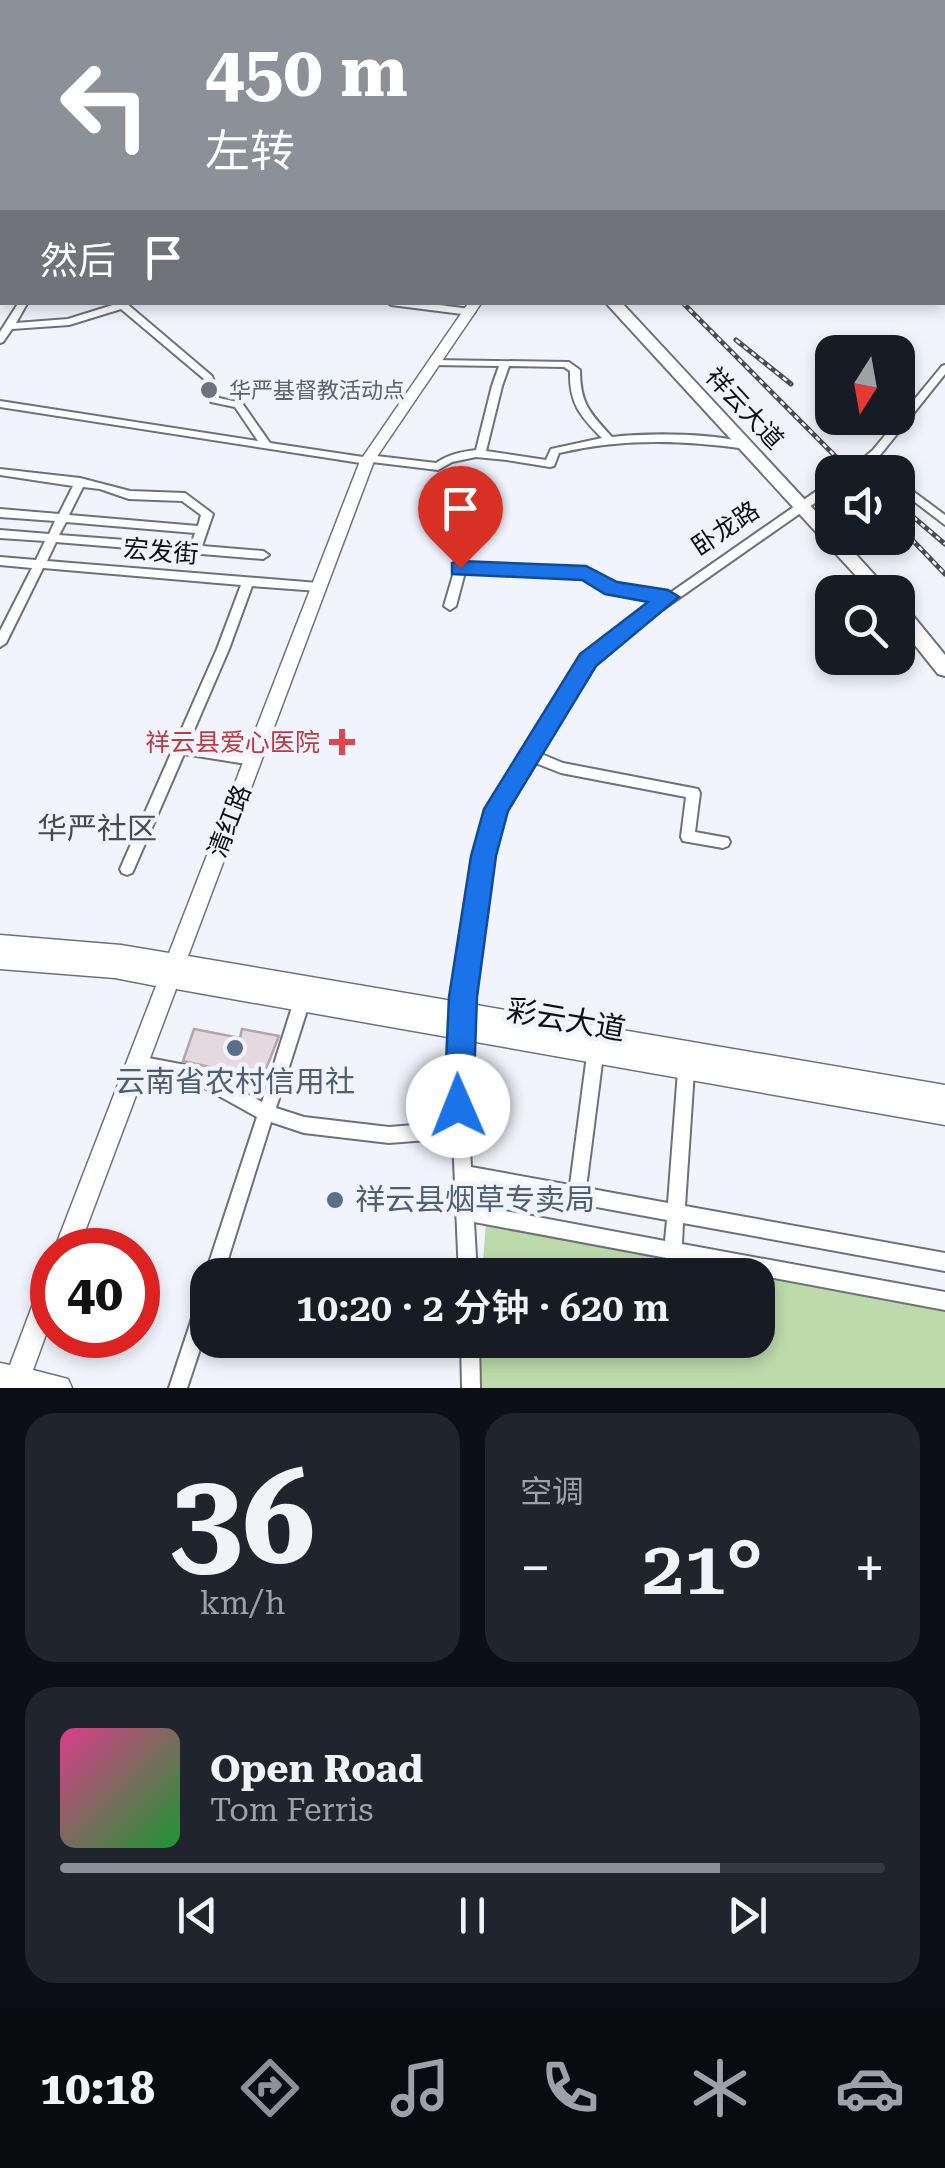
<!DOCTYPE html>
<html lang="zh">
<head>
<meta charset="utf-8">
<style>
  :root { --surface:#171b24; --page:#20242c; --text:#f1f3f6; --muted:#9ea1a6; --line:#363941; --accent:#8c9099 }
  body { margin:0; font-family:"Roboto Serif","Noto Sans SC",serif; background:var(--page); color:var(--text); height:100vh; display:flex; flex-direction:column; font-size:38px; white-space:nowrap }
  * { box-sizing:border-box; margin:0 }
  p { font-size:32px; color:var(--muted) }
  .icon { flex:none; width:55px; height:55px; fill:none; stroke:currentColor; stroke-width:2; stroke-linecap:round; stroke-linejoin:round }
  .map { position:relative; height:1388px; overflow:hidden }
  .drawer { display:flex; flex-direction:column; gap:25px; padding:25px; background:#0d0f14; flex:1 }
  .drawer>* { flex:none }
  .banner { position:absolute; left:0px; top:0px; width:945px; height:305px; box-shadow:0 5px 15px #0003; background:#8c9099; color:#fff; overflow:hidden }
  .needle { width:65px; rotate:191deg }
  .controls { position:absolute; left:815px; top:335px; display:grid; gap:20px }
  .controls a { display:grid; place-items:center; width:100px; height:100px; border-radius:20px; background:var(--surface); box-shadow:0 5px 15px #0003; font-size:50px }
  .speed { position:absolute; left:30px; top:1228px; display:flex; gap:20px; font-size:50px; font-weight:700; text-align:center }
  .speed>* { display:grid; place-content:center; width:130px; height:130px; border-radius:50%; background:var(--surface); box-shadow:0 5px 15px #0003; line-height:1 }
  .speed .limit { border:15px solid #d22; background:#fff; color:#111 }
  .pin { position:absolute; display:grid; place-items:center; width:85px; height:85px; color:#fff; margin:-102px -42px; border-radius:50% 50% 50% 0; rotate:-45deg; box-shadow:0 0 10px #0007 }
  .pin .icon { rotate:45deg }
  .me { position:absolute; width:110px; margin:-55px; rotate:359deg; stroke-linejoin:round; filter:drop-shadow(0 0 8px #0008) }
  .turn { display:flex; align-items:center; gap:35px; height:210px; padding:0 40px; font-size:45px }
  .turn .icon { width:130px; height:130px; stroke-width:2.5 }
  .turn b { display:block; font-size:70px; line-height:85px }
  .then { display:flex; align-items:center; height:95px; padding:0 40px; background:#0003; gap:20px; font-size:38px }
  .big { font-size:75px; font-weight:600; line-height:1.1 }
  .drawer .card { flex:1; display:flex; flex-direction:column; justify-content:center; gap:15px; min-width:0; padding:0 35px; border-radius:30px; background:var(--page) }
  .drawer .dial { align-items:center; gap:0 }
  .dial b { font-size:130px; line-height:1 }
  .song { display:flex; align-items:center; gap:30px }
  .cover { width:120px; height:120px; border-radius:15px; background:linear-gradient(135deg,hsl(330 70% 55%),hsl(130 70% 35%)) }
  .played { height:10px; border-radius:5px; background:linear-gradient(90deg,var(--accent) 80%,var(--line) 80%) }
  .keys { display:flex; justify-content:space-around; direction:ltr }
  .heat { display:flex; justify-content:space-between; align-items:center; font-size:55px; direction:ltr }
  .drawer .tiles { flex:1; display:grid; gap:25px; grid-template-columns:1fr 1fr }
  .card:last-child { grid-column:span 2 }
  .trip { position:absolute; left:190px; top:1258px; width:585px; height:100px; border-radius:30px; background:var(--surface); box-shadow:0 5px 15px #0003; font-weight:600; line-height:100px; text-align:center }
  .dock { display:flex; height:160px; justify-content:space-around; align-items:center; background:#090b0e; color:var(--muted) }
  .dock .icon { width:70px; height:70px }
  .dock .on { color:var(--accent) }
  .dock b { font-size:45px; color:var(--text) }
  .map>svg:first-child { display:block }
  .green { fill:#bcdaaa }
  .lines { fill:none; stroke-linecap:round; stroke-linejoin:round }
  .stream { stroke:#7aa8eb; stroke-width:2.5 }
  .building { fill:#e5d8df; stroke:#b2a6ad; stroke-width:2.5 }
  .minor-casing { stroke:#6e717b; stroke-width:4 }
  .major-casing { stroke:#6e717b; stroke-width:3 }
  .highway-casing { stroke:#6e717b; stroke-width:4 }
  .minor { fill:#fff; fill-rule:evenodd }
  .major { fill:#fff; fill-rule:evenodd }
  .highway { fill:#fff; fill-rule:evenodd }
  .rail-casing { stroke:#4a4b51; stroke-width:5 }
  .rail { stroke:#f1f4fd; stroke-width:2.5; stroke-dasharray:5; stroke-linecap:butt }
  .route { fill:#1a73e8; stroke:#114b97; stroke-width:2.5 }
  .worship-dot { fill:#6b7280; stroke:#f1f4fd; stroke-width:4 }
  .health-dot { fill:#e0444e; stroke:#f1f4fd; stroke-width:4 }
  .service-dot { fill:#5c6f8a; stroke:#f1f4fd; stroke-width:4 }
  .labels { text-anchor:middle; stroke-width:9; stroke-linejoin:round; paint-order:stroke }
  .far-worship-label { font-size:22px; fill:#5b616d; stroke:#f1f4fd; text-anchor:start }
  .street-label { font-size:25px; fill:#0e0f13; stroke:#f1f4fd }
  .health-label { font-size:25px; fill:#be3a42; stroke:#f1f4fd; text-anchor:end }
  .quarter-label { font-size:30px; fill:#464952; stroke:#f1f4fd }
  .near-street-label { font-size:30px; fill:#0e0f13; stroke:#f1f4fd }
  .near-service-label { font-size:30px; fill:#4e5e75; stroke:#f1f4fd }
</style>
</head>
<body>
<div class="map">
<svg width="945" height="1388" viewBox="0 0 945 1388">
  <rect width="100%" height="100%" fill="#f1f4fd"/>
  <!-- green -->
  <path class="green" d="M486 1222 945 1309V1388H482L478 1340H758V1275H482Z"/>
  <g class="lines">
    <!-- stream -->
    <path class="stream" d="M294 2 306 0"/>
  </g>
  <!-- building -->
  <path class="building" d="M194 1029 240 1038 242 1029 279 1036 262 1079 183 1061Z"/>
  <g class="lines">
    <!-- minor casing -->
    <g class="minor-casing">
      <path id="minor" d="M11 0H17V2H11Z
        M32 0H64L61 2H29Z
        M125 0H131V2H125Z
        M407 0H415L416 2H409Z
        M461 0H467L468 2H462Z
        M518 0H525L526 2H520Z
        M580 0H610L607 2H577Z
        M676 0H682L681 2H675Z
        M705 0H713L711 2H704Z
        M945 15V19L942 20V16Z
        M0 21H2V25H0Z
        M0 36H2V40H0Z
        M0 60H2V64H0Z
        M0 98H2V108H0Z
        M942 193H945V200L942 199Z
        M19 302H28L16 323 68 319 116 304 115 302 126 303 212 376 219 398 242 403 270 443 363 457 368 455 436 463C449 454 461 452 476 450L492 386 499 366 431 365 429 363 434 360 569 362 580 370C580 404 590 413 612 437 645 433 725 432 752 446L747 449C683 440 622 438 559 453L554 466 550 467 507 460 476 457 452 462 438 470 372 462 367 464 0 407V401L258 441 235 407 211 402 204 379 121 309 69 325 12 329 3 342 0 343V332ZM509 366 564 367 570 371C569 403 580 416 602 438L551 449 546 460 486 451 502 386Z
        M387 302H417L470 309 475 312 470 315 391 305Z
        M945 365V374L881 454 873 461 887 472H875L866 466 858 472H847L873 450 942 366Z
        M0 469 80 478 130 491 185 493 213 514 202 546 263 551 269 555 263 559 56 542 47 561 318 583 324 587 318 591 252 586 229 649 188 744 253 755 258 756 260 760 258 764 253 765 184 754 134 869 132 873 127 875 122 873 120 869 217 649 241 585 43 568 6 643 0 647V631L32 568 0 565V557L36 560 45 541 0 538V530L49 534 55 521 0 517V509L59 514 73 486 0 475ZM83 487 100 489 129 499 182 501 201 515 198 526 69 515ZM66 522 195 533 191 545 59 535Z
        M898 480 945 515V525L898 489Z
        M828 483H832V491L602 652 539 753 563 763 698 789 700 793 695 832 728 838 730 842 728 846 723 848 683 841 681 837 686 797 561 773 533 762 502 810 491 856 465 1056 471 1167 570 1185 587 1055 590 1050 595 1048 600 1050 603 1055 586 1188 668 1203 678 1071 680 1066 686 1064 692 1066 694 1071 685 1206 945 1253V1271L683 1223 682 1244 945 1292V1310L474 1222 477 1275H459L453 1138 389 1143 304 1133 271 1122 223 1275H208V1280L205 1275 257 1117 194 1082 132 1068 130 1063 132 1058 138 1056 196 1067 262 1102 293 1004 296 999 301 997 306 999 309 1004 276 1108 304 1117 389 1127 452 1122 449 1056 477 856 489 809 523 755 524 750 527 749 594 646 660 600 608 591 584 577 465 572 456 606 450 610 444 606 456 565 586 569 615 584 670 593ZM472 1184 667 1220 665 1241 473 1205Z
        M208 1288V1325L187 1388H169L199 1297 202 1291Z
        M461 1340H479L480 1388H462Z"/>
    </g>
    <!-- major casing -->
    <g class="major-casing">
      <path id="major" d="M942 121H945V127H942Z
        M0 207 2 208V214L0 215Z
        M469 302H482L374 461 188 956 945 1085V1125L176 989 78 1250H54L156 986 115 978 0 969V935L121 945 169 953 360 461Z
        M52 1274V1318L33 1370 68 1379 72 1388H0V1363L10 1365 43 1277Z"/>
    </g>
    <!-- highway casing -->
    <g class="highway-casing">
      <path id="highway" d="M633 0H643V2H633Z
        M605 302H621L832 529V538H841L890 592H871Z
        M898 604 905 606 945 655V676L938 674 898 624Z"/>
    </g>
    <!-- minor -->
    <use href="#minor" class="minor"/>
    <!-- major -->
    <use href="#major" class="major"/>
    <!-- highway -->
    <use href="#highway" class="highway"/>
    <!-- rail casing -->
    <g class="rail-casing">
      <path id="rail" d="M765 0 771 2
        M682 302 851 472
        M736 340 791 384
        M898 504 945 544
        M898 525 945 574"/>
    </g>
    <!-- rail -->
    <use href="#rail" class="rail"/>
  </g>
  <!-- route -->
  <path class="route" d="M460 561 586 566 617 582 668 590 679 597 596 666 508 811 496 856 477 997 473 1106 468 1116 458 1121 448 1116 444 1106 449 997 471 856 484 809 580 654 648 602 605 594 582 580 452 574V563Z"/>
  <!-- markers -->
  <circle class="worship-dot" cx="209" cy="390" r="10"/>
  <path class="health-dot" d="M337 727h10v10h10v10h-10v10h-10v-10h-10v-10h10z"/>
  <g class="service-dot">
    <circle cx="235" cy="1048" r="10"/>
    <circle cx="335" cy="1200" r="10"/>
  </g>
  <g class="labels">
    <!-- far-worship labels -->
    <g class="far-worship-label">
      <text x="229" y="398">华严基督教活动点</text>
    </g>
    <!-- street labels -->
    <g class="street-label">
      <text transform="translate(745 408) rotate(47)" y="9">祥云大道</text>
      <text transform="translate(725 528) rotate(-34)" y="9">卧龙路</text>
      <text transform="translate(161 551) rotate(5)" y="9">宏发街</text>
      <text transform="translate(229 821) rotate(-69)" y="9">清红路</text>
    </g>
    <!-- health labels -->
    <g class="health-label">
      <text x="320" y="751">祥云县爱心医院</text>
    </g>
    <!-- quarter labels -->
    <g class="quarter-label">
      <text x="97" y="839">华严社区</text>
    </g>
    <!-- near-street labels -->
    <g class="near-street-label">
      <text transform="translate(566 1020) rotate(10)" y="10">彩云大道</text>
    </g>
    <!-- near-service labels -->
    <g class="near-service-label">
      <text x="235" y="1092">云南省农村信用社</text>
      <text x="355" y="1210" text-anchor="start">祥云县烟草专卖局</text>
    </g>
  </g>
</svg>
<div class="controls">
<a><svg class="needle" viewBox="-14 -14 28 28"><path d="M0-13l5 13h-10z" fill="#e53935"/><path d="M0 13l5-13h-10z" fill="#9ea1a6"/></svg></a>
<a><svg class="icon" aria-label="sound" viewBox="0 0 24 24"><path d="M4 9h4l5-4v14l-5-4H4zM17 9q2 3 0 6"/></svg></a>
<a><svg class="icon" aria-label="search" viewBox="0 0 24 24"><circle cx="10" cy="10" r="6"/><path d="M15 15l6 6"/></svg></a>
</div>
<div class="speed"><div class="limit">40</div></div>
<div class="pin" style="left:460px;top:568px;background:#d93025"><svg class="icon" aria-label="arrive" viewBox="0 0 24 24"><path d="M6 21V4h12l-3 4 3 4H6"/></svg></div>
<svg class="me" style="left:458px;top:1106px" viewBox="-20 -20 40 40"><circle r="19" fill="#fff"/><path d="M0-13L10 11 0 6-10 11z" fill="#1a73e8"/></svg>
<div class="trip">10:20 · 2 分钟 · 620 m</div>
<div class="banner">
<div class="turn"><svg class="icon" aria-label="left" viewBox="0 0 24 24"><path d="M17 20v-9H6M10 6l-5 5 5 5"/></svg><div><b>450 m</b>左转</div></div>
<div class="then">然后<svg class="icon" aria-label="arrive" viewBox="0 0 24 24"><path d="M6 21V4h12l-3 4 3 4H6"/></svg></div>
</div>
</div>
<section class="drawer">
<div class="tiles">
<div class="card dial"><b>36</b><p>km/h</p></div>
<div class="card"><p>空调</p>
<div class="heat"><a>−</a><b class="big">21°</b><a>+</a></div>
</div>
<div class="card">
<div class="song"><i class="cover"></i><div><b>Open Road</b><p>Tom Ferris</p></div></div>
<div class="played"></div>
<div class="keys"><svg class="icon" aria-label="previous" viewBox="0 0 24 24"><path d="M18 5L8 12l10 7zM5 5v14"/></svg><svg class="icon" aria-label="pause" viewBox="0 0 24 24"><path d="M8 5v14M16 5v14"/></svg><svg class="icon" aria-label="next" viewBox="0 0 24 24"><path d="M6 5l10 7-10 7zM19 5v14"/></svg></div>
</div>
</div>
</section>
<nav class="dock">
<b>10:18</b>
<svg class="icon on" aria-label="directions" viewBox="0 0 24 24"><path d="M12 3l9 9-9 9-9-9zM9 14v-3h6M13 9l2 2-2 2"/></svg>
<svg class="icon" aria-label="music" viewBox="0 0 24 24"><path d="M9 18V5l10-2v13"/><circle cx="6" cy="18" r="3"/><circle cx="16" cy="16" r="3"/></svg>
<svg class="icon" aria-label="phone" viewBox="0 0 24 24"><path d="M5 4h4l2 5-3 2q2 4 5 5l2-3 5 2v4C11 20 4 13 5 4z"/></svg>
<svg class="icon" aria-label="climate" viewBox="0 0 24 24"><path d="M12 3v18M4 7l16 10M4 17L20 7"/></svg>
<svg class="icon" aria-label="car" viewBox="0 0 24 24"><path d="M5 17H2v-5l4-1 3-4h7l3 4 3 1v5h-3M9 17h6M6 11h13"/><circle cx="7" cy="17" r="2"/><circle cx="17" cy="17" r="2"/></svg>
</nav>
</body>
</html>
